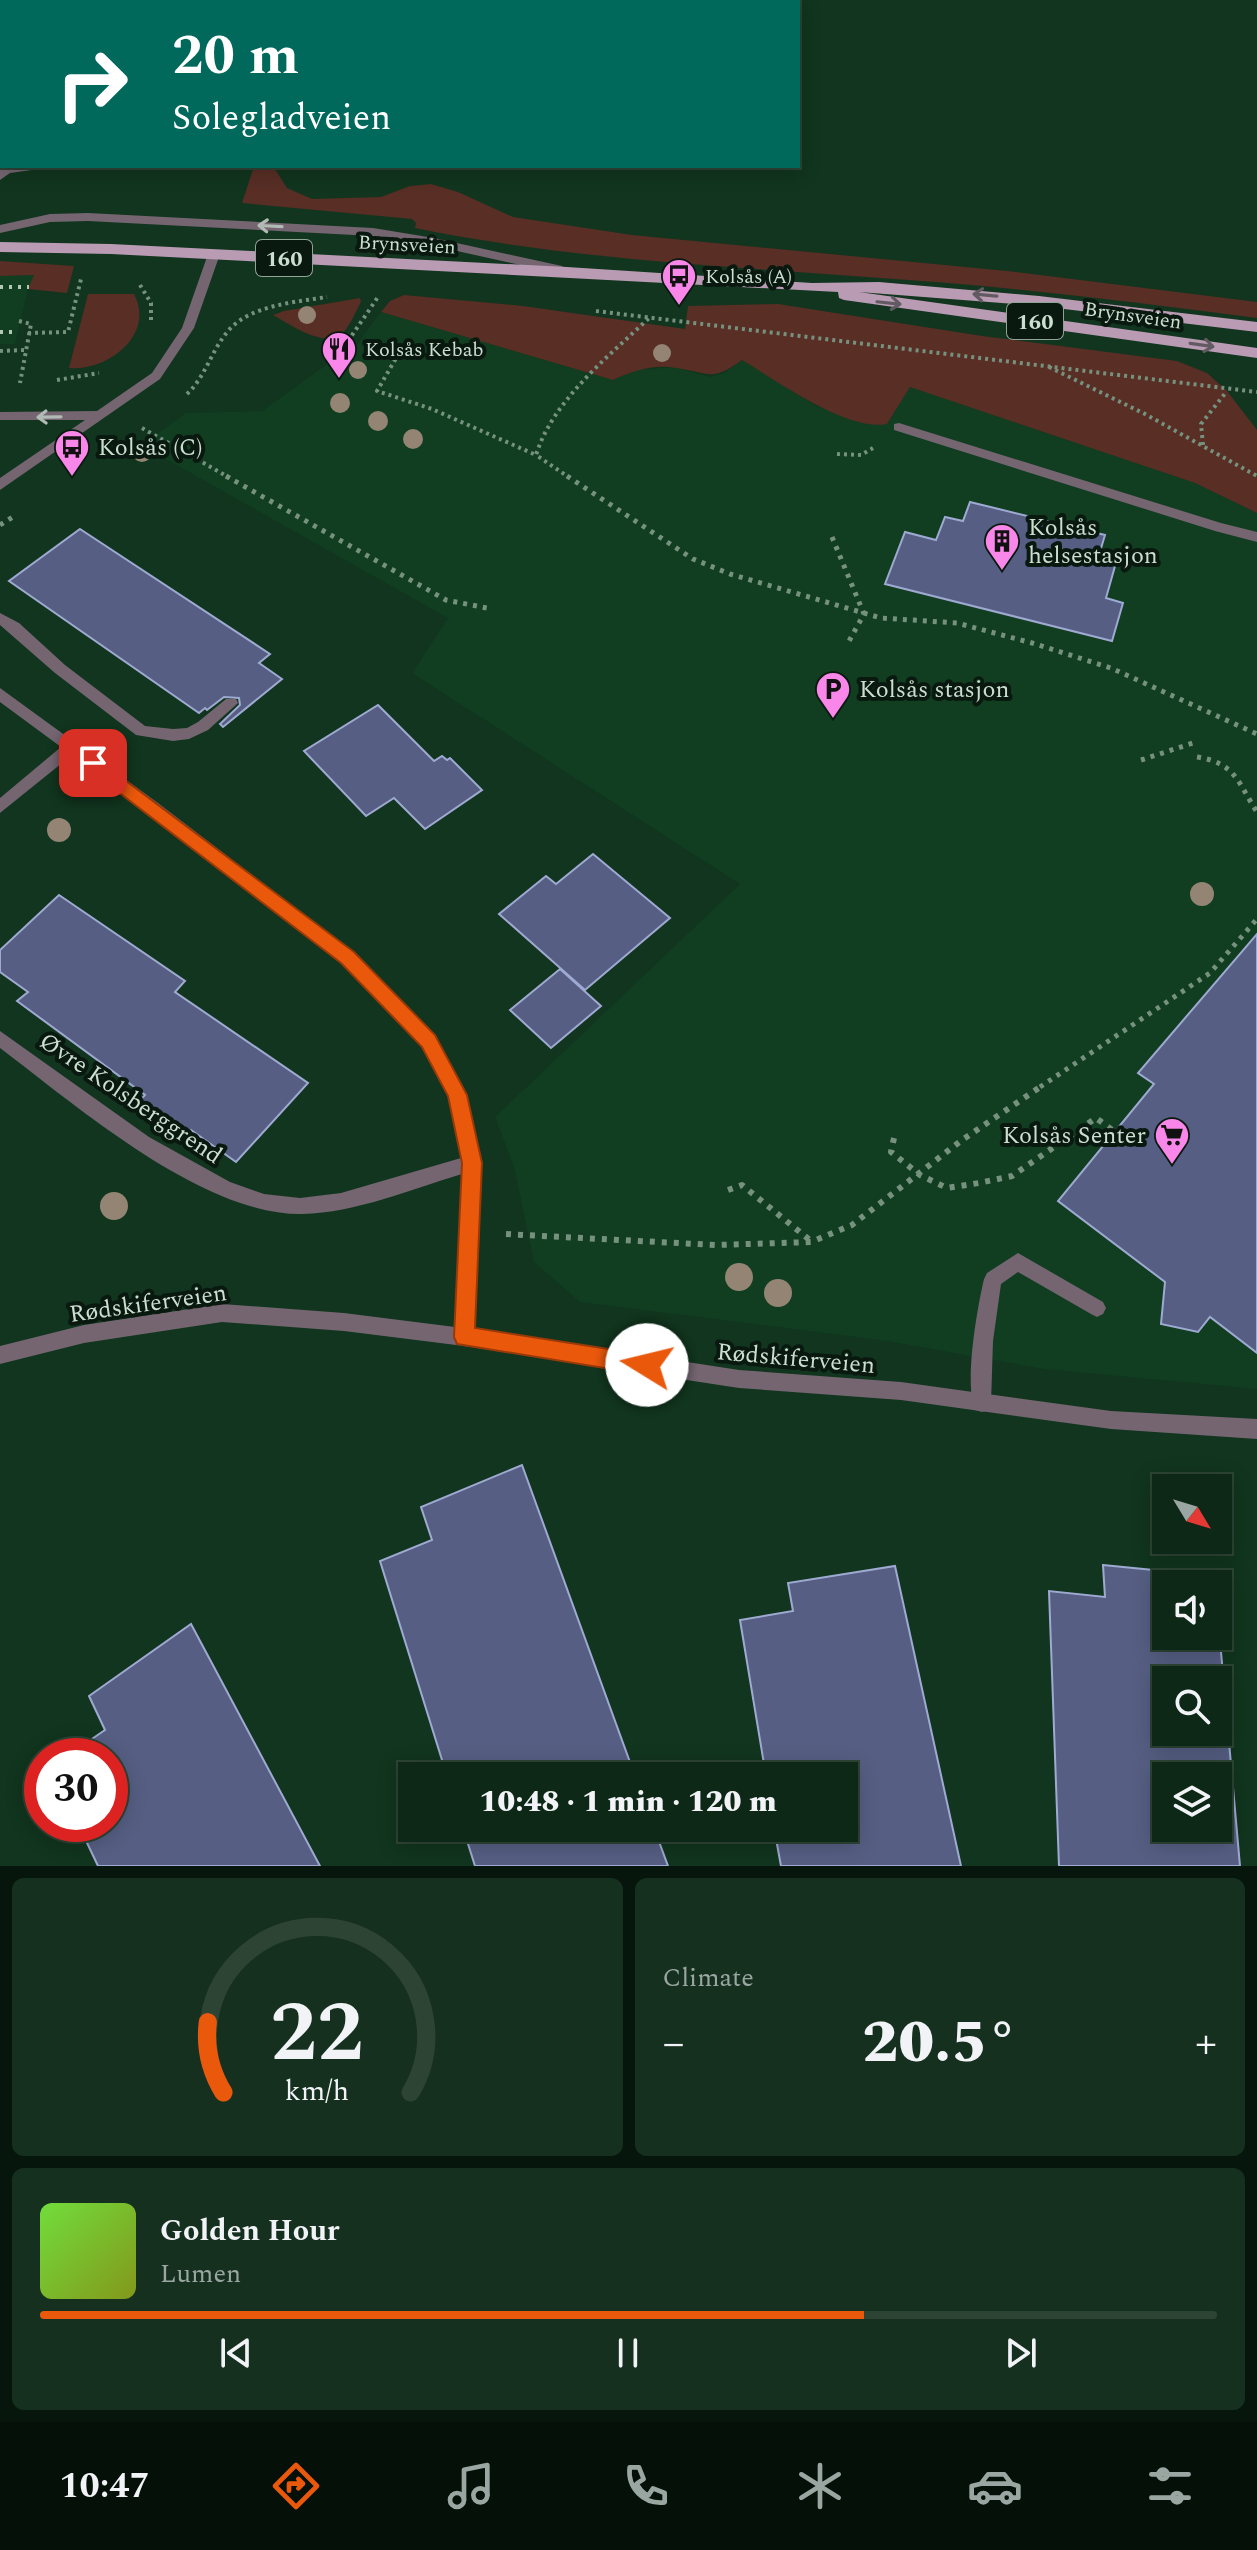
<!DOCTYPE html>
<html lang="en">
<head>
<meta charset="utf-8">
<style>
  :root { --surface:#0d2816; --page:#16301f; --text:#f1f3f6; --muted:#9aa6a1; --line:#2d4435; --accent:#ea580c }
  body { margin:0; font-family:Spectral,serif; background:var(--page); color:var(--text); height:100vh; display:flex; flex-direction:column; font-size:30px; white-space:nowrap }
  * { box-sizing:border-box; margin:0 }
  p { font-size:26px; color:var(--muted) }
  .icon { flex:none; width:44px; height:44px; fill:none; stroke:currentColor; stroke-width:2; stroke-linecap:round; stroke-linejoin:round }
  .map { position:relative; height:1866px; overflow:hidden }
  .side { display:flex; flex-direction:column; gap:12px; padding:12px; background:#07160c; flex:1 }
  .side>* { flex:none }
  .banner { position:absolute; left:0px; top:0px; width:800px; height:168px; box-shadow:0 4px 20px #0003,0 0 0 2px var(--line); background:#00695c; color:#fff; overflow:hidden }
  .needle { width:52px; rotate:128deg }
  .buttons { position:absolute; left:1152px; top:1474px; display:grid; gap:16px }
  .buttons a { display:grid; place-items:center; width:80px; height:80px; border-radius:0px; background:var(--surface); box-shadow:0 4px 20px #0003,0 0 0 2px var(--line); font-size:40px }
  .speed { position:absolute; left:24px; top:1738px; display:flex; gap:16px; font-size:40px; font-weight:700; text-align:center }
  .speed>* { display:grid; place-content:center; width:104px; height:104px; border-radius:50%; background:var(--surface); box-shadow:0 4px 20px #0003,0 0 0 2px var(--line); line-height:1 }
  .speed .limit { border:12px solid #d22; background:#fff; color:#111 }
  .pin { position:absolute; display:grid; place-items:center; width:68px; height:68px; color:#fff; margin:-34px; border-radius:16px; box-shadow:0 4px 12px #0006 }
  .me { position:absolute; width:88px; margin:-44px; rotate:279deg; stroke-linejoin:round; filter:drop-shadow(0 0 6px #0008) }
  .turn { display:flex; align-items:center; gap:28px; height:168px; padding:0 40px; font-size:36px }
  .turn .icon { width:104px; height:104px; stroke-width:2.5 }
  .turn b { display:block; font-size:56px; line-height:68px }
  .big { font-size:60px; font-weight:800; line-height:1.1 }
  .side .card { flex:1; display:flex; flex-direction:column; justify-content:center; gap:12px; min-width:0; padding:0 28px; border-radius:12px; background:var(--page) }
  .side .dial { align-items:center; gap:0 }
  .dial svg { height:208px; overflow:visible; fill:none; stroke:var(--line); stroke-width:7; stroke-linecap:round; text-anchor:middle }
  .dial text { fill:var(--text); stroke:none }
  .song { display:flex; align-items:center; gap:24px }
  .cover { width:96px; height:96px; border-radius:12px; background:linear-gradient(135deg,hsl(100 70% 55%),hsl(70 70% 35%)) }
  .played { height:8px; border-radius:4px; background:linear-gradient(90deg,var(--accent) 70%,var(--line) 70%) }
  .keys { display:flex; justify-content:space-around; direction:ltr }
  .heat { display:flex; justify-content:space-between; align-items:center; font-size:44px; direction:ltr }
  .side .tiles { flex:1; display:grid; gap:12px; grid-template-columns:1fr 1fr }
  .card:last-child { grid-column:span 2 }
  .trip { position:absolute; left:398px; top:1762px; width:460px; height:80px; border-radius:0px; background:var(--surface); box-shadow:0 4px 20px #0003,0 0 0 2px var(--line); font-weight:800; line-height:80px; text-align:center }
  .tabs { display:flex; height:128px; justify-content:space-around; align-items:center; background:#051009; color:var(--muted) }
  .tabs .icon { width:56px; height:56px }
  .tabs .active { color:var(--accent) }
  .tabs b { font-size:36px; color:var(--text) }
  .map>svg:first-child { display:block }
  .built { fill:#113d21 }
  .green { fill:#582e25 }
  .building { fill:#565f83; stroke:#9faad2; stroke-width:2; fill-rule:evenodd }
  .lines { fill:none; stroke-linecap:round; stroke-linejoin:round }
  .path-far2 { stroke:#76917e; stroke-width:4; stroke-dasharray:3 4; stroke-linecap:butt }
  .path-far1 { stroke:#76917e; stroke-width:5; stroke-dasharray:4 6; stroke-linecap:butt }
  .path { stroke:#76917e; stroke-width:6; stroke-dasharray:5 7; stroke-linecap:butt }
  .service { fill:#746571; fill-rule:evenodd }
  .minor { fill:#746571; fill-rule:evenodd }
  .primary { fill:#ba9bb4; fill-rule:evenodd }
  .rail { stroke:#b2c9b8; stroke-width:4; stroke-dasharray:3 6; stroke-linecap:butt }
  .tree { fill:#938473 }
  .oneway { stroke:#b1bab4 }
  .oneway2 { stroke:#625a62 }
  .route { fill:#ea580c; stroke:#983908; stroke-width:2 }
  .labels { text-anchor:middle; stroke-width:8; stroke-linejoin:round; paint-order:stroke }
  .far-street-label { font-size:20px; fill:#cbdfd0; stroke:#0a190f }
  .far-poi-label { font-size:20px; fill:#cbdfd0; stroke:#0a190f; text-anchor:start }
  .shield { fill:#0a190f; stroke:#91a496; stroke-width:2 }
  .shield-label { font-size:22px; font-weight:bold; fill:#cbdfd0 }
  .poi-label { font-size:24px; fill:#cbdfd0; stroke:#0a190f; text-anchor:start }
  .street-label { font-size:24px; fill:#cbdfd0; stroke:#0a190f }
</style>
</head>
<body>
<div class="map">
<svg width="1257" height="1866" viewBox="0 0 1257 1866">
  <rect width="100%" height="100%" fill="#11351e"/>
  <!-- built -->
  <path class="built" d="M35 275 28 289 15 344H0V276Z
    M381 312 613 380 637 370 674 367 710 377 725 373 742 360 816 406 887 424 910 387 1195 483 1257 513V1389L1044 1369 887 1341 580 1302 534 1262 514 1167 495 1117 740 884 412 673 448 618 141 445 186 413 262 411 333 360 344 362Z"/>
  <!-- green -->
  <path class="green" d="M254 166H273L287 188 312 199 381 197 410 186 431 184 458 192 513 217 632 235 1007 271 1257 302V318C1141 303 1025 288 908 280 743 267 577 261 415 228L416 223 412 219 242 203Z
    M0 261 74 266 67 293 28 289 34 275 0 276Z
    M88 294H134C156 335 107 372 69 368Z
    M404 295 523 306 685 329 688 306 778 304 982 336 1177 361 1207 373 1227 391 1257 430V513L1195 483 910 387 887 424C847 432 777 381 742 360 712 382 710 373 676 368 654 364 633 371 613 380L381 312 390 301Z
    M354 299 360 298 361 302C355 312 350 328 340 335 322 347 289 324 273 315L284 311Z"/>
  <!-- building -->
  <path class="building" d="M970 502 1105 535 1099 555 1117 559 1106 598 1123 603 1112 641 885 584 905 532 936 540 945 517 963 521Z
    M80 529 270 654 259 663 282 679 223 727 220 724 240 705 239 698 224 697 207 710 205 708 199 713 9 581Z
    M378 705 434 761 442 756 447 760 450 758 482 790 425 829 394 798 366 816 304 751Z
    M593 854 670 918 585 990 499 914 546 876 556 884Z
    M59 895 185 981 175 992 308 1083 236 1162 191 1130 181 1140 135 1106 145 1095 17 1001 28 992 0 972V950Z
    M1257 934V1353L1210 1317 1198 1332 1161 1324 1165 1282 1058 1201 1154 1084 1138 1073Z
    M560 969 601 1006 551 1048 510 1010Z
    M522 1465 635 1776H447L380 1561 432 1540 421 1507Z
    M1103 1565 1214 1576 1215 1584H1166V1636H1218V1618L1240 1866H1059L1049 1591 1105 1597ZM1166 1680H1218V1732H1166ZM1166 1776H1218V1828H1166Z
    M895 1566 961 1866H781L774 1828H844V1776H766L740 1620 793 1611 788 1583Z
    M191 1624 320 1866H98L78 1824H110V1756H67L105 1730 89 1696Z
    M463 1828H654L668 1866H475Z"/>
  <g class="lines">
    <!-- path-far2 -->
    <path class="path-far2" d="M140 285 151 303V324
      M596 311 1257 392
      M19 321 31 324 20 383
      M28 333 68 332 81 279
      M344 347 378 297
      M0 351 24 350
      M399 353 377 391 432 409 536 455
      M1049 367 1145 414 1257 476
      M57 380 99 373
      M187 394C206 376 211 351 228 331 250 305 296 302 327 297
      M142 428 230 478
      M1203 445 1201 424 1227 391
      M837 454 861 455 873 448
      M570 478 536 455C553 400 608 357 649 318"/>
    <!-- path-far1 -->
    <path class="path-far1" d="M226 476 446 600 487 608
      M567 476 693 559 730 574 881 618 957 623 1032 643 1111 668 1257 734
      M0 525 16 515
      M832 537 864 614 848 643
      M1197 757C1236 763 1238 783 1257 812
      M1141 760 1193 743
      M1040 1087 1210 973 1257 919"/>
    <!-- path -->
    <path class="path" d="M894 1138 891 1152 920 1175 947 1188 979 1183 1012 1176 1096 1118 1115 1132
      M728 1190 742 1185 811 1241
      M506 1234 715 1245 811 1242 852 1225 962 1140 1043 1085"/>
    <!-- service -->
    <path class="service" d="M11 166H45L39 169 10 173 0 180V170Z
      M88 213 373 228 434 238 562 266 568 270 562 274 434 246 373 236 88 221 50 222 0 233V225L50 214Z
      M214 250 220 254 194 328 160 379 0 490V478L85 420H0V412L97 411 152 373 182 328 208 254Z
      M899 423 1221 523 1257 532V542L1215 531 894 430V424Z
      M0 613 19 623 65 665 145 726 173 729 187 728 198 722 226 699H236L238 703 208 730 189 739 173 741 136 735 55 673 0 625Z
      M1018 1253 1103 1302 1106 1308 1103 1314 1097 1317 1091 1314 1018 1272 1001 1284 993 1341 991 1403 989 1410 982 1412 975 1410C964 1383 977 1309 984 1279L987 1273Z"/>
    <!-- minor -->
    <path class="minor" d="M0 688 158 803 307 917 370 970 427 1028 448 1059 465 1095 481 1163 479 1246 474 1329 739 1370 901 1382 1111 1411 1257 1419V1439L1111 1429 901 1400 739 1388 464 1346 344 1331 222 1322 84 1343 0 1364V1346L84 1325 222 1304 344 1313 455 1327 463 1183 462 1174C411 1189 356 1213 302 1214 202 1215 77 1106 0 1048V1031L149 1137 230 1182 264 1194 300 1198 341 1193 461 1158C459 1128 452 1098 437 1071 400 1003 329 952 270 906 204 855 138 805 72 755L0 813V798L61 747 0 702Z"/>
    <!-- primary -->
    <path class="primary" d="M0 242 111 244 567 267 812 283 879 282 1039 296 1257 322V332L1039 306 859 292 1257 348V358L844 300 839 298 838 292 111 254 0 252Z"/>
    <!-- rail -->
    <path class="rail" d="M0 287H29
      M0 332H12"/>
  </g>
  <!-- trees -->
  <g class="tree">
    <circle cx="307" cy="315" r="9"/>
    <circle cx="662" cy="353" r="9"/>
    <circle cx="358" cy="370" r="9"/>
    <circle cx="340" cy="403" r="10"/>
    <circle cx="378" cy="421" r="10"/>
    <circle cx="413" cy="439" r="10"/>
    <circle cx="142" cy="452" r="10"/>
    <circle cx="59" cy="830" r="12"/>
    <circle cx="1202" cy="894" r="12"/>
    <circle cx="114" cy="1206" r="14"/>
    <circle cx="739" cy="1277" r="14"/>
    <circle cx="778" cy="1293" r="14"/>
  </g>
  <!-- one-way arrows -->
  <defs><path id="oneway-shaft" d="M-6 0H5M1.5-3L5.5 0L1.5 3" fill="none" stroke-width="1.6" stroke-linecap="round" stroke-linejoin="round" transform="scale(2)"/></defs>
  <g class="oneway">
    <use href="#oneway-shaft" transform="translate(270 226) rotate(-177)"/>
    <use href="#oneway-shaft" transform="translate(49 417) rotate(179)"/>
  </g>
  <g class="oneway2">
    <use href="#oneway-shaft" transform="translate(985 295) rotate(-175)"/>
    <use href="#oneway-shaft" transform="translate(889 303) rotate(6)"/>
    <use href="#oneway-shaft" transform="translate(1202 345) rotate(8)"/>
  </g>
  <!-- route -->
  <path class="route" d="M93 756 354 952 435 1035 467 1095 482 1163 475 1328 647 1355 655 1358 658 1365 655 1372 647 1375 457 1344 454 1337 462 1163 448 1096 422 1047 341 963 87 768 85 763Z"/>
  <!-- icons -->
  <defs>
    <g id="bus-pin" transform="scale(1.8)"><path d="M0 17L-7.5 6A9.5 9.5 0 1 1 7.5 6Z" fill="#f987e9" stroke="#0a190f"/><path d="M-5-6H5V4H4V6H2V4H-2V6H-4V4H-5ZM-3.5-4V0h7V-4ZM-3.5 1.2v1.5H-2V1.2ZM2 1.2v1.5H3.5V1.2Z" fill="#111"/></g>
    <g id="restaurant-pin" transform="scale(1.8)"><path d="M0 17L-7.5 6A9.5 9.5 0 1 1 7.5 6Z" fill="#f987e9" stroke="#0a190f"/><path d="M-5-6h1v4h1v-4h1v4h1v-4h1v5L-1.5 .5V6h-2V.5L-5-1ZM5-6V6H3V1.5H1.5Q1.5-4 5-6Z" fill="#111"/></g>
    <g id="building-pin" transform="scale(1.8)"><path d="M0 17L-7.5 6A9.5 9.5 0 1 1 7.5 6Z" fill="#f987e9" stroke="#0a190f"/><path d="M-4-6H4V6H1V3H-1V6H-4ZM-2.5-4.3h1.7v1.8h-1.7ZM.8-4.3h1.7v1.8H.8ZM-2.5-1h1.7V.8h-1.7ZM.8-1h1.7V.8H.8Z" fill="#111"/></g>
    <g id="parking-pin" transform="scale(1.8)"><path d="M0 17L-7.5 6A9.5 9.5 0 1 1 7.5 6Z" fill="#f987e9" stroke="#0a190f"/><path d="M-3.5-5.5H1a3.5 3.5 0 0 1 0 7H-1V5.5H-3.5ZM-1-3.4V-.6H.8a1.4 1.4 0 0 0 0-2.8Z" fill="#111"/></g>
    <g id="supermarket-pin" transform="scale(1.8)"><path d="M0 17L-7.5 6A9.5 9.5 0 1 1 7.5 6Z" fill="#f987e9" stroke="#0a190f"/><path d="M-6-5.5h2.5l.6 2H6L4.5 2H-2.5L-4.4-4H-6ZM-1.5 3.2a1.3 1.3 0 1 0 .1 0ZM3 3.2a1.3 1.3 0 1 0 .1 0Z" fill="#111"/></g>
  </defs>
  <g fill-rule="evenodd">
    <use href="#bus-pin" x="679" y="276"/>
    <use href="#restaurant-pin" x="339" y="349"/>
    <use href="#bus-pin" x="72" y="447"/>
    <use href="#building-pin" x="1002" y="541"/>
    <use href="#parking-pin" x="833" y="689"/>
    <use href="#supermarket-pin" x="1172" y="1135"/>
  </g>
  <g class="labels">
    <!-- far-street labels -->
    <g class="far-street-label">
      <text transform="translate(407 244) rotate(3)" y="7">Brynsveien</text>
      <text transform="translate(1133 315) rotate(8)" y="7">Brynsveien</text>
    </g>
    <!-- far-poi labels -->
    <g class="far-poi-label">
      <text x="705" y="283">Kolsås (A)</text>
      <text x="365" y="356">Kolsås Kebab</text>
    </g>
    <!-- shield labels -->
    <g class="shield">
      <rect x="256" y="240" width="56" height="36" rx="6"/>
      <rect x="1007" y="303" width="56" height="36" rx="6"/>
    </g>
    <g class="shield-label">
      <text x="284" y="266">160</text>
      <text x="1035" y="329">160</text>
    </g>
    <!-- poi labels -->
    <g class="poi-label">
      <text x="98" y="455">Kolsås (C)</text>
      <text x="1028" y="535">Kolsås<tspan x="1028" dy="28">helsestasjon</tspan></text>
      <text x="859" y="697">Kolsås stasjon</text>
      <text x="1146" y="1143" text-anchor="end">Kolsås Senter</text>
    </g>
    <!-- street labels -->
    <g class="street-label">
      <text transform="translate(131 1098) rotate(34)" y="8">Øvre Kolsberggrend</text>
      <text transform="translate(148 1303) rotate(-8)" y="8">Rødskiferveien</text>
      <text transform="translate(796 1358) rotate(5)" y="8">Rødskiferveien</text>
    </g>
  </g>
</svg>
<div class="buttons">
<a><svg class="needle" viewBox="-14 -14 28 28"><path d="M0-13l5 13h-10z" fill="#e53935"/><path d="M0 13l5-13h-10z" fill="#9aa6a1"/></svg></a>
<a><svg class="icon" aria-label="sound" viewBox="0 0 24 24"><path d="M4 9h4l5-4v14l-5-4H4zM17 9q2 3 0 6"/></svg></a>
<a><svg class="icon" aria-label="search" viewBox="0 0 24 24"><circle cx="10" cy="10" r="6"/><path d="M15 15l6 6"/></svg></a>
<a><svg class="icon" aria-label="layers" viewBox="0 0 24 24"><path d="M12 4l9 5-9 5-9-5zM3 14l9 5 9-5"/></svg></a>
</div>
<div class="speed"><div class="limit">30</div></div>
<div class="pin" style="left:93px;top:763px;background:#d93025"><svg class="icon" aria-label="arrive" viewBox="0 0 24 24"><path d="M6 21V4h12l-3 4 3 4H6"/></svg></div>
<svg class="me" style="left:647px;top:1365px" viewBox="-20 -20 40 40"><circle r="19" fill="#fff"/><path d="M0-13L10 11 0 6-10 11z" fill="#ea580c"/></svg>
<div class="trip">10:48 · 1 min · 120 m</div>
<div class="banner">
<div class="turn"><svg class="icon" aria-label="right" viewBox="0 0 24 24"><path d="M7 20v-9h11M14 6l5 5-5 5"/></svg><div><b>20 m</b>Solegladveien</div></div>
</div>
</div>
<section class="side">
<div class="tiles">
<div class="card dial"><svg viewBox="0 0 100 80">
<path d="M14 69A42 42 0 1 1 86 69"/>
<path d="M14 69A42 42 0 0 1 8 42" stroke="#ea580c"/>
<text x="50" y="56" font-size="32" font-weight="700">22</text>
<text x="50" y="72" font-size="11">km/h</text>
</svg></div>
<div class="card"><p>Climate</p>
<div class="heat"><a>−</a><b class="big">20.5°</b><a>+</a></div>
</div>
<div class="card">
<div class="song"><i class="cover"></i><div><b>Golden Hour</b><p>Lumen</p></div></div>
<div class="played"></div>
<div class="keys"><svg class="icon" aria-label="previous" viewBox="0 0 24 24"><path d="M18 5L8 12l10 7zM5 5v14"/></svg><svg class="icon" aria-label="pause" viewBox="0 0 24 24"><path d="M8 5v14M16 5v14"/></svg><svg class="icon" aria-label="next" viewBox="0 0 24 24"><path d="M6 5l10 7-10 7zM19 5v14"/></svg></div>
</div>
</div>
</section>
<nav class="tabs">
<b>10:47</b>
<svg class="icon active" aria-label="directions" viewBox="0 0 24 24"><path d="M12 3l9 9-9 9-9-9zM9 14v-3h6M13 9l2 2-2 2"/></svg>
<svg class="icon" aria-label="music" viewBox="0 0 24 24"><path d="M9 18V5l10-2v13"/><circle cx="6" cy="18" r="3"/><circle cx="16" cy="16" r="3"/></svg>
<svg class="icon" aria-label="phone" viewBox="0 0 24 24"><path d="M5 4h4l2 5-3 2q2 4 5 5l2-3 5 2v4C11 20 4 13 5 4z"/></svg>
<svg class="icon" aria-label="climate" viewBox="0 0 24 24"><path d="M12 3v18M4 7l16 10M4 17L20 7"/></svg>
<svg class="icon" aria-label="car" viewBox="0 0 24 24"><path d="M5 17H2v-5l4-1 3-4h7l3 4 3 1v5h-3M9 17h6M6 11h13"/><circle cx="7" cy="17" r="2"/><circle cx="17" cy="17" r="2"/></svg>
<svg class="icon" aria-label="filters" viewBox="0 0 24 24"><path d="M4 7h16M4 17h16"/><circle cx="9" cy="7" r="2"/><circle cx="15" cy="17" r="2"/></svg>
</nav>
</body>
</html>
